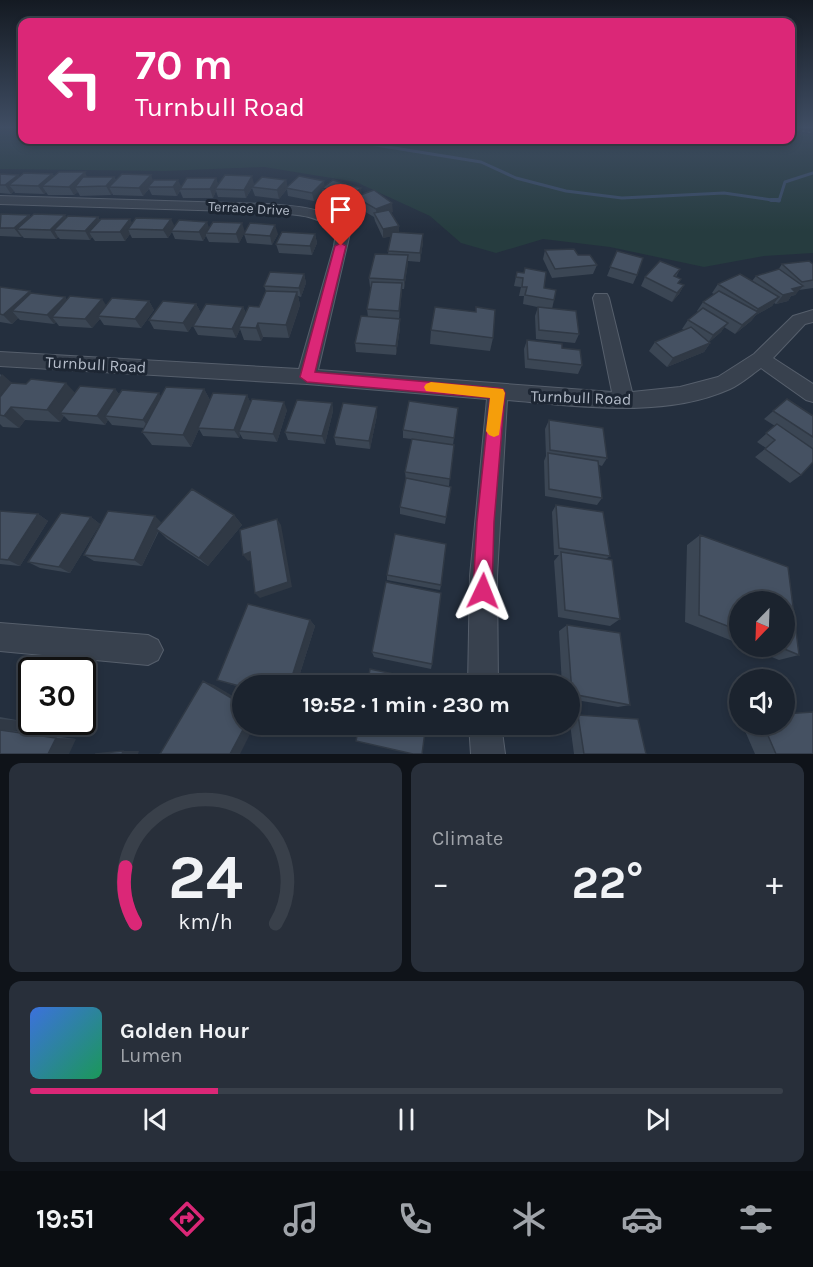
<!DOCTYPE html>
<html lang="en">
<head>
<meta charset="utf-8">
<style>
  :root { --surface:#1b232e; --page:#282f3a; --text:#f1f3f6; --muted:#a0a4aa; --line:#39404a; --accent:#db2777 }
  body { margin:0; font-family:Karla,sans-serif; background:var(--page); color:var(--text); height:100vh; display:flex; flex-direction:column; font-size:22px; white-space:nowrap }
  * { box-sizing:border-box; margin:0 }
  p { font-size:20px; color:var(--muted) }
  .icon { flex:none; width:33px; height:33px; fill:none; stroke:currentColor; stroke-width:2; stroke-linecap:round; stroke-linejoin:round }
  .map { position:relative; height:754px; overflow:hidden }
  .sheet { display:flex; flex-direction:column; gap:9px; padding:9px; background:#0f1319; flex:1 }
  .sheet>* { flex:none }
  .banner { position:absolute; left:18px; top:18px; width:777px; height:126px; border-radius:12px; box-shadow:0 3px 9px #0003,0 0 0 2px var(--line); background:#db2777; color:#fff; overflow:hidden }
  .needle { width:39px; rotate:203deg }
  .tools { position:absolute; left:729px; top:591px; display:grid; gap:12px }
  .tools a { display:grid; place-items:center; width:66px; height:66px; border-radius:50%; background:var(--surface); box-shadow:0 3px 9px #0003,0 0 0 2px var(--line); font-size:30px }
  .speed { position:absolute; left:18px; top:657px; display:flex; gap:12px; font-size:30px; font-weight:700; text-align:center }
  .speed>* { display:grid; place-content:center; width:78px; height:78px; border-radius:50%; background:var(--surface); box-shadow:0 3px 9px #0003,0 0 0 2px var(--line); line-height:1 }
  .speed .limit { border:3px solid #111; border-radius:9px; background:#fff; color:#111 }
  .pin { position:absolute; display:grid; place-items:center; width:51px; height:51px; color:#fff; margin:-62px -26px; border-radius:50% 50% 50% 0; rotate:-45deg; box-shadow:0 0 6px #0007 }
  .pin .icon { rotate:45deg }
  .me { position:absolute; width:66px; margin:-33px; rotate:2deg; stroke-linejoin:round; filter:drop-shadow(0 0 4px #0008) }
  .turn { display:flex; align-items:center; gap:21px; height:126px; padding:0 18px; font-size:27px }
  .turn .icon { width:78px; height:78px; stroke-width:2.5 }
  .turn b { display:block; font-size:42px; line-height:51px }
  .big { font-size:45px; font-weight:700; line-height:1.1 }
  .sheet .card { flex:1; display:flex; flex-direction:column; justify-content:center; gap:9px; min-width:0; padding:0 21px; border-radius:12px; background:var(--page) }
  .sheet .dial { align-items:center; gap:0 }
  .dial svg { height:156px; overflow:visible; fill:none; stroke:var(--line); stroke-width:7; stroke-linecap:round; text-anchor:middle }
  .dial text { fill:var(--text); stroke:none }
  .song { display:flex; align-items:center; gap:18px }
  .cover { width:72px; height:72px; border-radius:9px; background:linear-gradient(135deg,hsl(220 70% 55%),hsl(150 70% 35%)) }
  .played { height:6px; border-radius:3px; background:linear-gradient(90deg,var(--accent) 25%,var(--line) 25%) }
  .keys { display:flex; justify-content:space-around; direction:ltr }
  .heat { display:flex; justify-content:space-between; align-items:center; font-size:33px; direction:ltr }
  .sheet .tiles { flex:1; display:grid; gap:9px; grid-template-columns:1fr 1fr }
  .card:last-child { grid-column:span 2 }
  .trip { position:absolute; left:232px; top:675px; width:348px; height:60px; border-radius:30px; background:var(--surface); box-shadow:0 3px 9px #0003,0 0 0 2px var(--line); font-weight:700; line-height:60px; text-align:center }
  .menu { display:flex; height:96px; justify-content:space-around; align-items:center; background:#0b0e12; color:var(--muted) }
  .menu .icon { width:42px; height:42px }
  .menu .current { color:var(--accent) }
  .menu b { font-size:27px; color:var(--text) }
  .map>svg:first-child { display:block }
  .green { fill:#263c3f }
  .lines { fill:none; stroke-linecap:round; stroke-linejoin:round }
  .stream-far1 { stroke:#394c67; stroke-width:3 }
  .stream { stroke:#394c67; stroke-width:4 }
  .minor-casing { stroke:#565f6c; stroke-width:2 }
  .path { stroke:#44595c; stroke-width:1.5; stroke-dasharray:3 3; stroke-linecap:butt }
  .minor { fill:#38414e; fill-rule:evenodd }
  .wall { fill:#3b4654 }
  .shaded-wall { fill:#303945 }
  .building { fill:#455162; stroke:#303945; stroke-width:1.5 }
  .route { fill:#db2777; stroke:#8e194d; stroke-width:1.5 }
  .slow { fill:#f59e0b }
  .labels { text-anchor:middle; stroke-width:6; stroke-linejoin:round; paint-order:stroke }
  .far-street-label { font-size:14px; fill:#b4bcc9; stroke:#1d2633 }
  .street-label { font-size:16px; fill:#b4bcc9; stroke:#1d2633 }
</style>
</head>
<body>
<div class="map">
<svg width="813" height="754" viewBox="0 0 813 754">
  <rect width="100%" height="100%" fill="#242f3e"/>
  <!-- green -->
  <path class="green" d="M0 126H22V140H603C624 143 643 146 664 140H790L791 131 813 135V253L764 256 704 267 610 247 543 239 496 253 461 243 430 216 356 182 264 167 165 171 0 169Z"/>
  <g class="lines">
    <!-- stream-far1 -->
    <path class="stream-far1" d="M0 127 16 126
      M345 140 481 162 516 178 566 191 622 198 724 193 779 201 785 182 813 173"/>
    <!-- stream -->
    <path class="stream" d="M771 200H779"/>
    <!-- minor casing -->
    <g class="minor-casing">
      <path id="minor" d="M0 196 268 204C299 207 330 206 350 233L318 370 612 392 593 298 595 294H607L609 298 632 392 680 387 718 377 754 354 793 316 813 310V322L805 324 773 358 813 384V402L806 400 761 368C751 375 741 384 730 389 663 419 578 406 507 400L497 576 498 686H468L470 576 487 399 307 384 0 366V352L299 369 334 246 336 233C319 213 292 215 268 212L0 204Z
        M0 623 148 635 158 640 163 650 158 660 148 665 0 651Z
        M469 724H501L505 754H471Z"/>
    </g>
    <!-- path -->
    <path class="path" d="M790 129 813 133"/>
    <!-- minor -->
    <use href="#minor" class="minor"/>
  </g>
  <!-- wall -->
  <path class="wall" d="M0 174 18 175 20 177 52 174 54 176 87 177H114L116 180H153L181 187 216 178 218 185 254 184 253 186 286 180 287 187 325 186 362 195 393 212H391L399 232 423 242 420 262 408 261 404 289H402L399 319 400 328 396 355 356 352 355 343 368 317 367 309 371 287H370L369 278 388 254 391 236 383 238 375 221 374 217 355 206V202L352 205 324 197 323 192 314 201 288 196 287 189 279 199 255 196 252 188 246 198 218 197 216 191 213 198H183L180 191 177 196 152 195 149 189 143 196 113 195 112 193 111 195 80 196 78 192 74 195H48L46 192 44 194 15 193 14 191 11 194 0 193Z
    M0 215H29L31 217H98L100 220 174 227 209 228 245 232 239 243 209 242 206 236 203 241 175 239 172 232 168 238H132L130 234 125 241H95L92 237 90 240 60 239 58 237 56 239 24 238 22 236 21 237 0 236Z
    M244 234H278L272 245 247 243Z
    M315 234 317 243 312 255 279 253 276 244Z
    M545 250 578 255 597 265 593 274 552 278 543 259Z
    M617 251 637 275 633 284 607 276Z
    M782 264H813V288L799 290 795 295 791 296 788 301 776 304 774 303 772 306 756 315 751 321 735 334 724 327 721 332 709 342 710 343 704 352 667 367 649 351 655 342 684 330 682 329 688 320 698 312 697 311 703 302 714 294 712 293 718 284 752 281 756 276 778 270Z
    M680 269 676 277 679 283 684 285 679 294 672 302 641 286 645 277Z
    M517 272 524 273 544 288 554 300 552 309 579 334 575 343 536 339 535 316 538 307 542 308 523 304 524 296H519L521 287 514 286Z
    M304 274 306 283 301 297 298 296 300 305 289 338 263 337 261 341 244 340 240 329 236 338 198 335 193 326 243 307 246 313 259 307 266 291 264 286Z
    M0 287 32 293 65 297 67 300 106 305 149 301 154 310 141 328 104 325 100 319 92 328 59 326 56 322 54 324 20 320 18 318 12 324 0 322Z
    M196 304 201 313 188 332 154 329 149 320Z
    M476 312 493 338 490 351 430 344 431 330Z
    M527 340 562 348 582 365 578 374 525 368 524 349Z
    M0 374 12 383 75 393 115 389 119 394 161 397 204 389 210 400 247 395 250 402 287 410 277 442 243 439 240 434 239 438 203 436 199 429 191 447 152 445 142 432 144 428 112 425 108 420 105 425 69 421 64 416 60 422 25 420 19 428 3 427 0 424V397L10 385 0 396Z
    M787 399 813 416V462L801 475 790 483 755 457 766 448 757 442 775 426 764 419Z
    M332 403 333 411 325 444 288 440 285 432Z
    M458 408 453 445 449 486 451 487 445 524 400 514V507L406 480 405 472 412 439 403 438V430Z
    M377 415 370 449 336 445 334 437Z
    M549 420 607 458 602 466 599 465 602 498 597 505 545 496 544 461 546 456 545 429Z
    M556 505 610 556 606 559 620 619 610 626 558 617 554 561 559 555H554L552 512Z
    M0 511 38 514 48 521 20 566 0 564Z
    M234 515 242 525 208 566 167 539 159 531 142 566 94 561 84 555 162 523Z
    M91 517 100 524 70 573 40 568 28 562Z
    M700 535 799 655 779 660 745 646H784L740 602V644L685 622 687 545Z
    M387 575 441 585 440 590 387 580Z
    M310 620 315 626 296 686H243V688L217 680Z
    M567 625 630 705 618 707 570 699V686H562L559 631Z
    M372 652 432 664 431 669 374 657Z
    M578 715 646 754H574L570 724V717Z
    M0 717 22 721 16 731 76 739 0 754Z
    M742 724H784L813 754H755Z"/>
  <!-- shaded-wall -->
  <path class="shaded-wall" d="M85 172 89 181 75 187 78 192 74 195 69 187Z
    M52 174 57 182 42 186 46 192 44 194 38 186Z
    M18 175 24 183 9 185 14 191 11 194 5 185Z
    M151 175 154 183 148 187 149 189 143 196 139 188Z
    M252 176 254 184 246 198 244 190Z
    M114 177 118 185 109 187 112 193 111 195 106 186Z
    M216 178 219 187 215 189 216 191 213 198 210 189Z
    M178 180 182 188 180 189V190L177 196 173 187Z
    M286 180 288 188H286L287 189 279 199 277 190Z
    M324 181 325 189 322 188 323 192 314 201 312 193Z
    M361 188 362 196 355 197V202L352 205 351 196Z
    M392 203 393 212 377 218 376 209Z
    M29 215 35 224 17 229 22 236 21 237 14 228Z
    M65 215 71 224 54 230 58 237 56 239 50 230Z
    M98 217 103 226 89 232 92 237 90 240 85 231Z
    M130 219 135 228 128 229 130 234 125 241 120 232Z
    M171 219 175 227 168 238 163 230Z
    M207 222 210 230 206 233V236L203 241 199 232Z
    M242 223 245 232 239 243 236 234Z
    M275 225 278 234 272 245 270 236Z
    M399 226V235L383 238V229Z
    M315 234 317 243 312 255 310 246Z
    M423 234V242L420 262V253Z
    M408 255V264L404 289V280Z
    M304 274 306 283 301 297 299 288Z
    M402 283V292L399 320V311Z
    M684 285 679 294 672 302 677 293Z
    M803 286 795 295 791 296 788 301 776 304 783 295 792 289Z
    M30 291 37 300 12 311 18 318 12 324 3 315Z
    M297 292 300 305 289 338 286 325Z
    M65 297 71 306 52 317 56 322 54 324 47 315Z
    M779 297 772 306 756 315 751 321 735 334 742 325 750 318 758 309Z
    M102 299 108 308 98 316 100 319 92 328 85 319Z
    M149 301 154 310 141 328 135 319Z
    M196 304 201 313 188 332 183 323Z
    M243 307 247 316 239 327 240 329 236 338 232 329Z
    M400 319V328L396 355V346Z
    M258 323 263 337 261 341 256 328Z
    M728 323 721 332 707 344 713 335Z
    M710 343 704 352 667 367 673 358Z
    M2 374 12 383 0 396V377Z
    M66 383 78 396 60 413 64 416 60 422 47 410Z
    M115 389 122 398 105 416 108 420 105 425 97 416Z
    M204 389 211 402 198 428 199 429 191 447 183 435Z
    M159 393 165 402 149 428 143 420Z
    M247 395 251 404 239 431 240 434 239 438 234 430Z
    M284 402 287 410 277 442 273 434Z
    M332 403 333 411 325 444 322 436Z
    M11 407 25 420 19 428 4 416Z
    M377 407V415L370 449 369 441Z
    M38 514 48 521 20 566 8 560Z
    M234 515 242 525 208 566 199 558Z
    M155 516 162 523 142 566 134 560Z
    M91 517 100 524 70 573 59 567Z
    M277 519 281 525 292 587 260 598 255 593Z
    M250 552 255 558 248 561 243 555Z
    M310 620 315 626 296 686H289Z
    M203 681 214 685 243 702V705Z
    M0 719 22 721 16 731 0 730V754Z
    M246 724H255L240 754H230Z
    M56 738 76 739 69 754H48Z
    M123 751H139L138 754H122Z"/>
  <!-- building -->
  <path class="building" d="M59 172H85L69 187 42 186Z
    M24 173 52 174 38 186 9 185Z
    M0 174 18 175 5 185H0Z
    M122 174 151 175 139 188 109 187Z
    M225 175 252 176 244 190 215 189Z
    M299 176 324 181 312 193 286 188Z
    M83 177H114L106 186 75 187Z
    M262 177 286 180 277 190 252 187Z
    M187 178H216L210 189H180Z
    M154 180H178L173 187H148Z
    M333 180 361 188 351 196 322 188Z
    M374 190 392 203 376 209 355 197Z
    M389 210 399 226 383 229 374 213Z
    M1 214 29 215 14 228H0Z
    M34 214 65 215 50 230 17 229Z
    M68 216 98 217 85 231 54 230Z
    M136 218 171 219 163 230 128 229Z
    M101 219H130L120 232H89Z
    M179 220 207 222 199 232 171 231Z
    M213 222 242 223 236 234 206 233Z
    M250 223 275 225 270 236 244 234Z
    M282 232 315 234 310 246 276 244Z
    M392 232 423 234 420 253 388 251Z
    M574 249 578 255H590L597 265 555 269 545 250Z
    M617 251 643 258 637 275 610 267Z
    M375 254 408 255 404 280 369 278Z
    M660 261 680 269 674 276 681 279 678 283 684 285 677 293 645 277Z
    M809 261 813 264V280L802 282 782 264Z
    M525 268 546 272 544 288 556 290 554 300 525 295 527 287H522L523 278 516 277 517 272 524 273Z
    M779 269 803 286 792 289 795 292 783 295 756 276Z
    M270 272 304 274 299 288 264 286Z
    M740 274 779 297 758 309 718 284Z
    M372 282 402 283 399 311 367 309Z
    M0 287 30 291 3 315 0 314Z
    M266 291 297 292 286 325 258 323 256 328 239 327 249 306 259 307Z
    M719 291 758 312 742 325 703 302Z
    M31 293 65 297 47 315 12 311Z
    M70 296 102 299 85 319 52 317Z
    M112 298 149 301 135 319 98 316Z
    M163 301 196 304 183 323 149 320Z
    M206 304 243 307 232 329 193 326Z
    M435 307 476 312V307L495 310 493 338 431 330Z
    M538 307 576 311 579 334 539 330Z
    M703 308 728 323 713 335 688 320Z
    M361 316 400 319 396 346 355 343Z
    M691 327 710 343 673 358 655 342Z
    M527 340 562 344V348L580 350 582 365 528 359Z
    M31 379 66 383 47 410 11 407 4 416 0 415V397L11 383 26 384Z
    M80 386 115 389 97 416 60 413Z
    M166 387 204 389 183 435 142 432Z
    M122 390 159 393 143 420 105 416Z
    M213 393 247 395 234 430 198 428Z
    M252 399 284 402 273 434 239 431Z
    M787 399 813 416V437L773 411Z
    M297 400 332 403 322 436 285 432Z
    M409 401 458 408 454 438 403 430Z
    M343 403 377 407 369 441 334 437Z
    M549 420 603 428 607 458 550 450Z
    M777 424 813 449V462L801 475 765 449 775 440 766 433Z
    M412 439 454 445 450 479 405 472Z
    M548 453 598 461 602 498 549 489Z
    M406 478 451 487 446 517 400 507Z
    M192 489 234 515 199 558 156 529Z
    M556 505 603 512 610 556 559 548Z
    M0 511 38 514 8 560 0 559Z
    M108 511 155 516 134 560 84 555Z
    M61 513 91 517 59 567 28 562Z
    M277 519 288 582 255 593 250 552 243 555 240 530Z
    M395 534 446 544 441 585 387 575Z
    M700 535 788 567 799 655 777 646H784V602H740V631L699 615Z
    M561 552 612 560 620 619 565 610Z
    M386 582 441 593 432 664 372 652Z
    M248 604 310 620 289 686H243V687L217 680Z
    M567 625 620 633 630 705 572 694Z
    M370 669 431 682 430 686H367Z
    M203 681 243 705V724H246L230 754H160Z
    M813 712V754H776L763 724H784V714Z
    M578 715 638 719 646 754H584Z
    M359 724H426L422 754H413L356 741Z
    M0 730 56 738 48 754H0Z
    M123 751 122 754H95Z"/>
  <!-- sky -->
  <linearGradient id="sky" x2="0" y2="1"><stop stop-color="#141a22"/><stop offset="0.55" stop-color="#3f4d63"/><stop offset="1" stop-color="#3f4d63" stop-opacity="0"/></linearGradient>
  <rect width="813" height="231" fill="url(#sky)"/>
  <!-- route -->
  <path class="route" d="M341 243 346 246 315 372 498 388 503 389 505 393 494 522 492 591 489 597 483 600 476 597 473 591 477 522 490 398 307 382 300 377 335 246Z"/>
  <!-- slow -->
  <path class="slow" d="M431 382 503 389 505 393 499 435 494 437 489 435 486 431 490 398 426 391 424 387 426 384Z"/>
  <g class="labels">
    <!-- far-street labels -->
    <g class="far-street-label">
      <text transform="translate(249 208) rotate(3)" y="5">Terrace Drive</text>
    </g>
    <!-- street labels -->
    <g class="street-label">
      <text transform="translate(96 364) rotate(3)" y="6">Turnbull Road</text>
      <text transform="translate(581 397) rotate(2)" y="6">Turnbull Road</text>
    </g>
  </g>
</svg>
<div class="tools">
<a><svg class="needle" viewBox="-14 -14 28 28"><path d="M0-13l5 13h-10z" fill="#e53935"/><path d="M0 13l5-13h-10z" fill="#a0a4aa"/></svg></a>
<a><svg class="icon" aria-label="sound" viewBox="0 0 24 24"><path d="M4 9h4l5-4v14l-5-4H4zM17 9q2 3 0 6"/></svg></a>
</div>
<div class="speed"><div class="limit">30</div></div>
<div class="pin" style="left:341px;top:246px;background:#d93025"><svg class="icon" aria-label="arrive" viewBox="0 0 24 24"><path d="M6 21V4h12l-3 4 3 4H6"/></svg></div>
<svg class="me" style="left:483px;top:591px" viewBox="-20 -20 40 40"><path d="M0-17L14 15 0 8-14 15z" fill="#db2777" stroke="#fff" stroke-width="4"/></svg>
<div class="trip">19:52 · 1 min · 230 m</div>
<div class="banner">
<div class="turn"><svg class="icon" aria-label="left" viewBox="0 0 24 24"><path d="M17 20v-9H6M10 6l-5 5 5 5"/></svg><div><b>70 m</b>Turnbull Road</div></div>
</div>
</div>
<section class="sheet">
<div class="tiles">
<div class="card dial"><svg viewBox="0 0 100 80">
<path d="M14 69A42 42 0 1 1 86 69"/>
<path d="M14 69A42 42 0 0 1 9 40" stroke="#db2777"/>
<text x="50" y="56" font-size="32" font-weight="700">24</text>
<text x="50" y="72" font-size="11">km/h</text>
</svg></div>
<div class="card"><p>Climate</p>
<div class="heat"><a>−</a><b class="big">22°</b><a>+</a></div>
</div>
<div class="card">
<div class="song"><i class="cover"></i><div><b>Golden Hour</b><p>Lumen</p></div></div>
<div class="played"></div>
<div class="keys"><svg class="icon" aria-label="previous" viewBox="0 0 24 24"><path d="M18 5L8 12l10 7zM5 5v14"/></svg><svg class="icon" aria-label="pause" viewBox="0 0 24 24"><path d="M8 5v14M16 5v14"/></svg><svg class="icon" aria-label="next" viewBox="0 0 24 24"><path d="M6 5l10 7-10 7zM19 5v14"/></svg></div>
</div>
</div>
</section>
<nav class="menu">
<b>19:51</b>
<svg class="icon current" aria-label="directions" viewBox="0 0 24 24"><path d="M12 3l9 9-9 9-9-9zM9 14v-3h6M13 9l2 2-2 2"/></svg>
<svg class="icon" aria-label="music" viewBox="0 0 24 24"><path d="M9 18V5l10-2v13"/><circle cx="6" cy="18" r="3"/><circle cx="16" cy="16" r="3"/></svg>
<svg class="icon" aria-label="phone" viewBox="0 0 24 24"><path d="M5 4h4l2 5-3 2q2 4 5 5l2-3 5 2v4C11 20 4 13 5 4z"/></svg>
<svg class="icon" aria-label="climate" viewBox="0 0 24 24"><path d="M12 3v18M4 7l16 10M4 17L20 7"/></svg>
<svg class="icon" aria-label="car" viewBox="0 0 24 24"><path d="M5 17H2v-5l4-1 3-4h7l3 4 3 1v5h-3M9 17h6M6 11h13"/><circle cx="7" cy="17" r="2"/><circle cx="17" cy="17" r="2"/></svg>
<svg class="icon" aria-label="filters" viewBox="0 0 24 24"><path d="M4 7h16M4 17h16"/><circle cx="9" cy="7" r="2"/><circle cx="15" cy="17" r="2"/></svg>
</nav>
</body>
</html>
